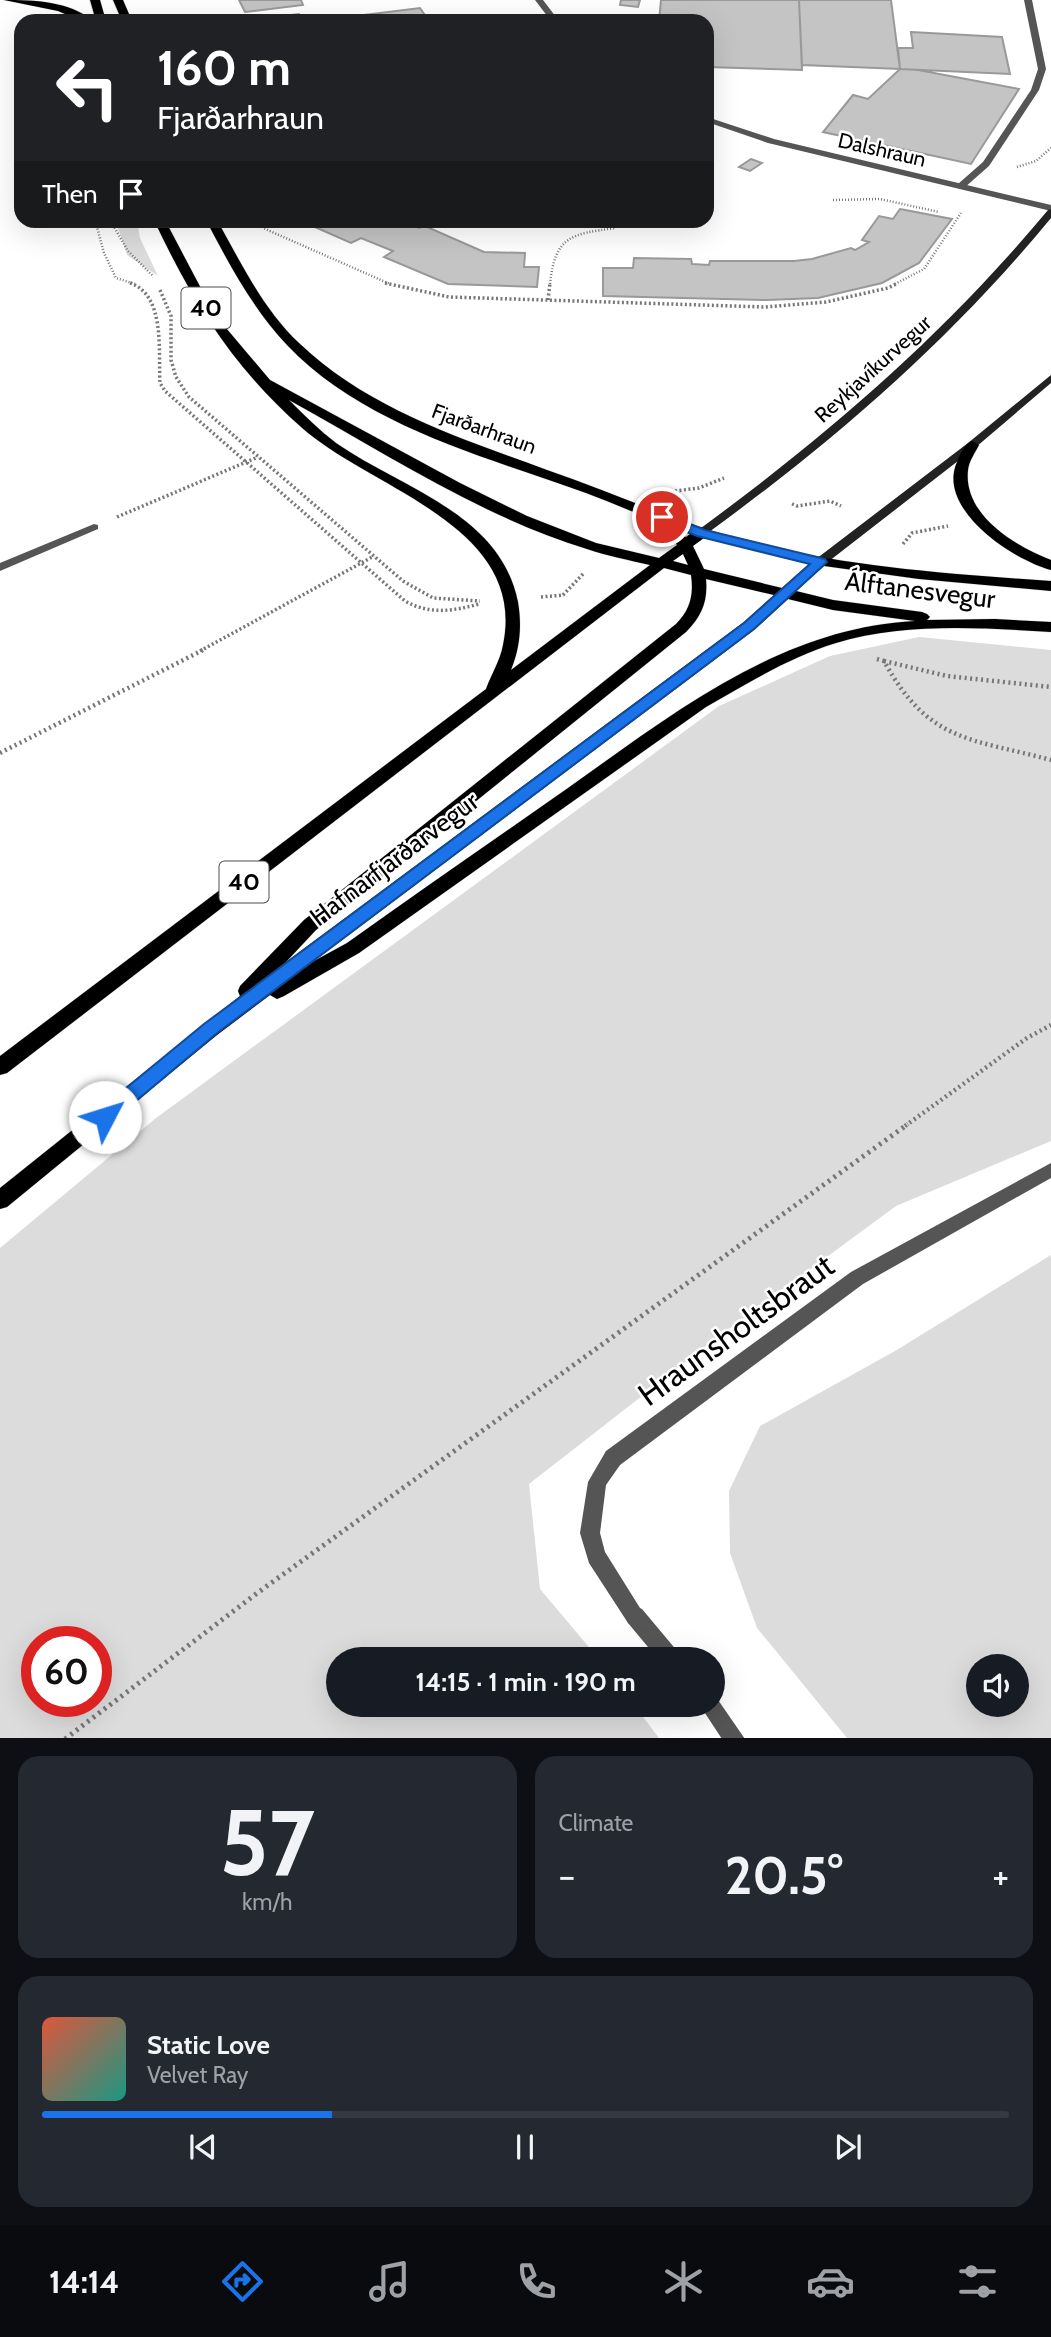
<!DOCTYPE html>
<html lang="en">
<head>
<meta charset="utf-8">
<style>
  :root { --surface:#171b24; --page:#242831; --text:#f1f3f6; --muted:#9ea1a6; --line:#363941; --accent:#1a73e8 }
  body { margin:0; font-family:Cabin,sans-serif; background:var(--page); color:var(--text); height:100vh; display:flex; flex-direction:column; font-size:26px; white-space:nowrap }
  * { box-sizing:border-box; margin:0 }
  p { font-size:23px; color:var(--muted) }
  .icon { flex:none; width:38px; height:38px; fill:none; stroke:currentColor; stroke-width:2; stroke-linecap:round; stroke-linejoin:round }
  .map { position:relative; height:1738px; overflow:hidden }
  .details { display:flex; flex-direction:column; gap:18px; padding:18px; background:#0d0f14; flex:1 }
  .details>* { flex:none }
  .top-card { position:absolute; left:14px; top:14px; width:700px; height:214px; border-radius:21px; box-shadow:0 7px 28px #0002; background:#202124; color:#fff; overflow:hidden }
  .tools { position:absolute; left:966px; top:1654px; display:grid; gap:14px }
  .tools a { display:grid; place-items:center; width:63px; height:63px; border-radius:50%; background:var(--surface); box-shadow:0 7px 28px #0002; font-size:35px }
  .speed { position:absolute; left:21px; top:1626px; display:flex; gap:14px; font-size:35px; font-weight:700; text-align:center }
  .speed>* { display:grid; place-content:center; width:91px; height:91px; border-radius:50%; background:var(--surface); box-shadow:0 7px 28px #0002; line-height:1 }
  .speed .limit { border:10px solid #d22; background:#fff; color:#111 }
  .pin { position:absolute; display:grid; place-items:center; width:60px; height:60px; color:#fff; margin:-30px; border:4px solid #fff; border-radius:50%; box-shadow:0 2px 7px #0007 }
  .me { position:absolute; width:77px; margin:-38px; rotate:50deg; stroke-linejoin:round; filter:drop-shadow(0 0 5px #0008) }
  .turn { display:flex; align-items:center; gap:24px; height:147px; padding:0 28px; font-size:32px }
  .turn .icon { width:91px; height:91px; stroke-width:2.5 }
  .turn b { display:block; font-size:49px; line-height:60px }
  .then { display:flex; align-items:center; height:66px; padding:0 28px; background:#0003; gap:14px; font-size:26px }
  .big { font-size:52px; font-weight:800; line-height:1.1 }
  .details .widget { flex:1; display:flex; flex-direction:column; justify-content:center; gap:10px; min-width:0; padding:0 24px; border-radius:21px; background:var(--page) }
  .details .dial { align-items:center; gap:0 }
  .dial b { font-size:91px; line-height:1 }
  .song { display:flex; align-items:center; gap:21px }
  .cover { width:84px; height:84px; border-radius:10px; background:linear-gradient(135deg,hsl(10 70% 55%),hsl(170 70% 35%)) }
  .played { height:7px; border-radius:4px; background:linear-gradient(90deg,var(--accent) 30%,var(--line) 30%) }
  .keys { display:flex; justify-content:space-around; direction:ltr }
  .heat { display:flex; justify-content:space-between; align-items:center; font-size:38px; direction:ltr }
  .details .tiles { flex:1; display:grid; gap:18px; grid-template-columns:1fr 1fr }
  .widget:last-child { grid-column:span 2 }
  .trip { position:absolute; left:326px; top:1647px; width:399px; height:70px; border-radius:35px; background:var(--surface); box-shadow:0 7px 28px #0002; font-weight:800; line-height:70px; text-align:center }
  .menu { display:flex; height:112px; justify-content:space-around; align-items:center; background:#090b0e; color:var(--muted) }
  .menu .icon { width:49px; height:49px }
  .menu .active { color:var(--accent) }
  .menu b { font-size:32px; color:var(--text) }
  .map>svg:first-child { display:block }
  .green { fill:#dcdcdc; fill-rule:evenodd }
  .building { fill:#c4c4c4; stroke:#999; stroke-width:2 }
  .lines { fill:none; stroke-linecap:round; stroke-linejoin:round }
  .primary-casing { stroke:#dbdbdb; stroke-width:1 }
  .path-far3 { stroke:#777; stroke-width:2.5; stroke-dasharray:1 2; stroke-linecap:butt }
  .path-far2 { stroke:#777; stroke-width:3.5; stroke-dasharray:2 2.5; stroke-linecap:butt }
  .path-far1 { stroke:#777; stroke-width:4.5; stroke-dasharray:2 3.5; stroke-linecap:butt }
  .path { stroke:#777; stroke-width:5; stroke-dasharray:2.5 4.5; stroke-linecap:butt }
  .service { fill:#555; fill-rule:evenodd }
  .minor { fill:#555; fill-rule:evenodd }
  .tertiary { fill:#555; fill-rule:evenodd }
  .secondary { fill:#222; fill-rule:evenodd }
  .primary { fill:#000; fill-rule:evenodd }
  .route { fill:#1a73e8; stroke:#114b97; stroke-width:2 }
  .labels { text-anchor:middle; stroke-width:5; stroke-linejoin:round; paint-order:stroke }
  .far-street-label { font-size:21px; fill:#000; stroke:#fff }
  .shield { fill:#fff; stroke:#4c4c4c; stroke-width:2 }
  .shield-label { font-size:24px; font-weight:bold; fill:#000 }
  .street-label { font-size:26px; fill:#000; stroke:#fff }
  .near-street-label { font-size:32px; fill:#000; stroke:#fff }
</style>
</head>
<body>
<div class="map">
<svg width="1051" height="1739" viewBox="0 0 1051 1739">
  <rect width="100%" height="100%" fill="#fff"/>
  <!-- green -->
  <path class="green" d="M116 221H137L140 238 158 276 127 255Z
    M919 637 1051 650V1141L896 1206 710 1343 529 1484 540 1589 599 1659H338V1704L634 1705 659 1738H0V1248L156 1118 719 706 830 656ZM37 1642H96V1701H37Z
    M1051 1255V1738H847L757 1628 730 1553 729 1491 760 1426 895 1351ZM978 1666H1017V1704H978Z"/>
  <!-- building -->
  <path class="building" d="M239 0H301L303 5 245 12Z
    M621 0H640L638 7 620 5Z
    M661 0H799L802 70 707 67V21H659Z
    M799 0H891L900 69 802 65Z
    M420 8 429 21H315Z
    M299 14 303 21 254 19Z
    M911 32 1002 37 1010 74 900 69 898 48H913Z
    M900 69 918 70 1019 89 971 164 823 132 853 95 868 99Z
    M751 159 762 163 750 171 739 167Z
    M900 209 952 219 919 263 882 283 818 298 767 300 603 296V268H633L634 258 691 259 692 264 709 265 710 261H794L812 259 851 248 855 250 869 242 862 240 879 216 893 219Z
    M299 220H404L419 228 425 226 484 252 525 253 524 267H539L537 287 448 284 384 257 393 251 361 238 351 243Z"/>
  <g class="lines">
    <!-- primary casing -->
    <g class="primary-casing">
      <path id="primary" d="M4 0C33 0 70 1 93 21H81L58 11Z
        M90 0H100L106 21H96Z
        M113 0H123L132 21H122Z
        M154 220H165L215 315 270 380 460 483 527 516 596 543 659 558 677 545 672 538 674 535 679 534 686 537 690 534C655 522 621 506 586 493 484 456 364 426 287 345 253 309 229 264 206 220H217C241 263 263 309 299 343 368 409 460 438 547 470 614 493 678 523 747 541 846 567 949 574 1051 581V591L919 579 824 566 796 591 833 600 922 612 927 614 930 617 927 620 995 619 1051 622V632C982 628 904 622 836 643 790 657 748 683 706 707L359 953 284 996 277 999 270 995 217 1035 7 1207 0 1209V1188L240 996 238 991 240 986 304 920 676 624C690 610 694 595 691 575L664 568 7 1073 0 1075V1056L486 689C491 675 500 661 503 645 528 525 370 489 301 427 233 367 192 301 154 220ZM289 400C385 453 482 517 587 549 607 556 629 560 650 565L511 670C520 648 522 626 518 602 500 513 402 489 336 443 319 430 304 415 289 400ZM704 538 809 564 782 588 704 569 693 546ZM683 554 688 565 673 561ZM706 579 774 595 744 622 286 962 316 930 686 632C702 616 708 601 706 579ZM788 599 833 610 915 621C780 628 674 713 568 788 494 840 420 891 347 943L314 961 754 630Z
        M972 441 979 445C975 453 969 461 968 470 963 515 1015 546 1051 560V570C1013 560 936 509 957 462 960 454 964 444 972 441Z"/>
    </g>
    <!-- path-far3 -->
    <path class="path-far3" d="M1017 167 1036 161 1051 148
      M833 200 880 199 939 212
      M95 220 104 253 116 278 135 284
      M110 220 128 251 153 276
      M256 220 263 228 390 284
      M550 284C555 236 571 234 615 228
      M895 284 924 269 961 213"/>
    <!-- path-far2 -->
    <path class="path-far2" d="M130 283C166 295 158 352 160 383L165 391 405 601C430 615 453 611 479 604
      M385 283 449 297 765 307 826 302 888 288 898 283
      M160 290 171 316V360L176 377 189 397 403 581 433 598 480 601
      M548 300 550 283
      M675 491 699 488 724 478
      M792 504 797 506 830 501 841 506
      M117 517 258 457
      M903 544 912 533 948 526
      M563 595 584 573
      M541 597 564 595
      M200 651 374 556"/>
    <!-- path-far1 -->
    <path class="path-far1" d="M877 659 884 661C929 743 970 738 1051 760
      M884 661 947 676 1051 687
      M0 753 203 650
      M905 1126 1027 1038 1051 1025"/>
    <!-- path -->
    <path class="path" d="M65 1739 260 1591 908 1124"/>
    <!-- service -->
    <path class="service" d="M1024 0H1032L1046 69 1039 90 989 166 964 188H958V184L983 162 1031 90 1038 69Z"/>
    <!-- minor -->
    <path class="minor" d="M535 0H543L559 21H551Z
      M707 117 774 139 1051 205V211L768 143 707 122Z
      M94 524 98 525V529L0 571V563Z
      M635 1606 642 1609 678 1652 681 1659H658L628 1623 625 1616 628 1609Z
      M712 1695 716 1697 745 1739H722L699 1704H712Z"/>
    <!-- tertiary -->
    <path class="tertiary" d="M1051 1163V1178L863 1284 620 1465 606 1485 600 1533 605 1552 645 1616 642 1623 635 1626 628 1623 589 1563 580 1533 588 1482 606 1451 851 1272Z"/>
    <!-- secondary -->
    <path class="secondary" d="M1051 209V218C949 342 834 441 705 535H697V531C829 434 943 336 1048 210Z
      M1051 375V383L976 447 824 565H816V559L968 443Z"/>
    <!-- primary -->
    <use href="#primary" class="primary"/>
  </g>
  <!-- route -->
  <path class="route" d="M662 513 705 530 825 559 827 562 754 629 216 1034 111 1122 105 1124 98 1122 96 1117 98 1111 204 1024 744 623 810 564 697 536 657 520 655 517Z"/>
  <g class="labels">
    <!-- far-street labels -->
    <g class="far-street-label">
      <text transform="translate(882 150) rotate(13)" y="7">Dalshraun</text>
      <text transform="translate(873 369) rotate(-42)" y="7">Reykjavíkurvegur</text>
      <text transform="translate(484 429) rotate(20)" y="7">Fjarðarhraun</text>
    </g>
    <!-- shield labels -->
    <g class="shield">
      <rect x="181.5" y="287.5" width="49" height="41" rx="5"/>
      <rect x="219.5" y="861.5" width="49" height="41" rx="5"/>
    </g>
    <g class="shield-label">
      <text x="206" y="316">40</text>
      <text x="244" y="890">40</text>
    </g>
    <!-- street labels -->
    <g class="street-label">
      <text transform="translate(920 590) rotate(7)" y="9">Álftanesvegur</text>
      <text transform="translate(394 859) rotate(-37)" y="9">Hafnarfjarðarvegur</text>
    </g>
    <!-- near-street labels -->
    <g class="near-street-label">
      <text transform="translate(736 1330) rotate(-36)" y="11">Hraunsholtsbraut</text>
    </g>
  </g>
</svg>
<div class="tools">
<a><svg class="icon" aria-label="sound" viewBox="0 0 24 24"><path d="M4 9h4l5-4v14l-5-4H4zM17 9q2 3 0 6"/></svg></a>
</div>
<div class="speed"><div class="limit">60</div></div>
<div class="pin" style="left:662px;top:517px;background:#d93025"><svg class="icon" aria-label="arrive" viewBox="0 0 24 24"><path d="M6 21V4h12l-3 4 3 4H6"/></svg></div>
<svg class="me" style="left:105px;top:1117px" viewBox="-20 -20 40 40"><circle r="19" fill="#fff"/><path d="M0-13L10 11 0 6-10 11z" fill="#1a73e8"/></svg>
<div class="trip">14:15 · 1 min · 190 m</div>
<div class="top-card">
<div class="turn"><svg class="icon" aria-label="left" viewBox="0 0 24 24"><path d="M17 20v-9H6M10 6l-5 5 5 5"/></svg><div><b>160 m</b>Fjarðarhraun</div></div>
<div class="then">Then<svg class="icon" aria-label="arrive" viewBox="0 0 24 24"><path d="M6 21V4h12l-3 4 3 4H6"/></svg></div>
</div>
</div>
<section class="details">
<div class="tiles">
<div class="widget dial"><b>57</b><p>km/h</p></div>
<div class="widget"><p>Climate</p>
<div class="heat"><a>−</a><b class="big">20.5°</b><a>+</a></div>
</div>
<div class="widget">
<div class="song"><i class="cover"></i><div><b>Static Love</b><p>Velvet Ray</p></div></div>
<div class="played"></div>
<div class="keys"><svg class="icon" aria-label="previous" viewBox="0 0 24 24"><path d="M18 5L8 12l10 7zM5 5v14"/></svg><svg class="icon" aria-label="pause" viewBox="0 0 24 24"><path d="M8 5v14M16 5v14"/></svg><svg class="icon" aria-label="next" viewBox="0 0 24 24"><path d="M6 5l10 7-10 7zM19 5v14"/></svg></div>
</div>
</div>
</section>
<nav class="menu">
<b>14:14</b>
<svg class="icon active" aria-label="directions" viewBox="0 0 24 24"><path d="M12 3l9 9-9 9-9-9zM9 14v-3h6M13 9l2 2-2 2"/></svg>
<svg class="icon" aria-label="music" viewBox="0 0 24 24"><path d="M9 18V5l10-2v13"/><circle cx="6" cy="18" r="3"/><circle cx="16" cy="16" r="3"/></svg>
<svg class="icon" aria-label="phone" viewBox="0 0 24 24"><path d="M5 4h4l2 5-3 2q2 4 5 5l2-3 5 2v4C11 20 4 13 5 4z"/></svg>
<svg class="icon" aria-label="climate" viewBox="0 0 24 24"><path d="M12 3v18M4 7l16 10M4 17L20 7"/></svg>
<svg class="icon" aria-label="car" viewBox="0 0 24 24"><path d="M5 17H2v-5l4-1 3-4h7l3 4 3 1v5h-3M9 17h6M6 11h13"/><circle cx="7" cy="17" r="2"/><circle cx="17" cy="17" r="2"/></svg>
<svg class="icon" aria-label="filters" viewBox="0 0 24 24"><path d="M4 7h16M4 17h16"/><circle cx="9" cy="7" r="2"/><circle cx="15" cy="17" r="2"/></svg>
</nav>
</body>
</html>
